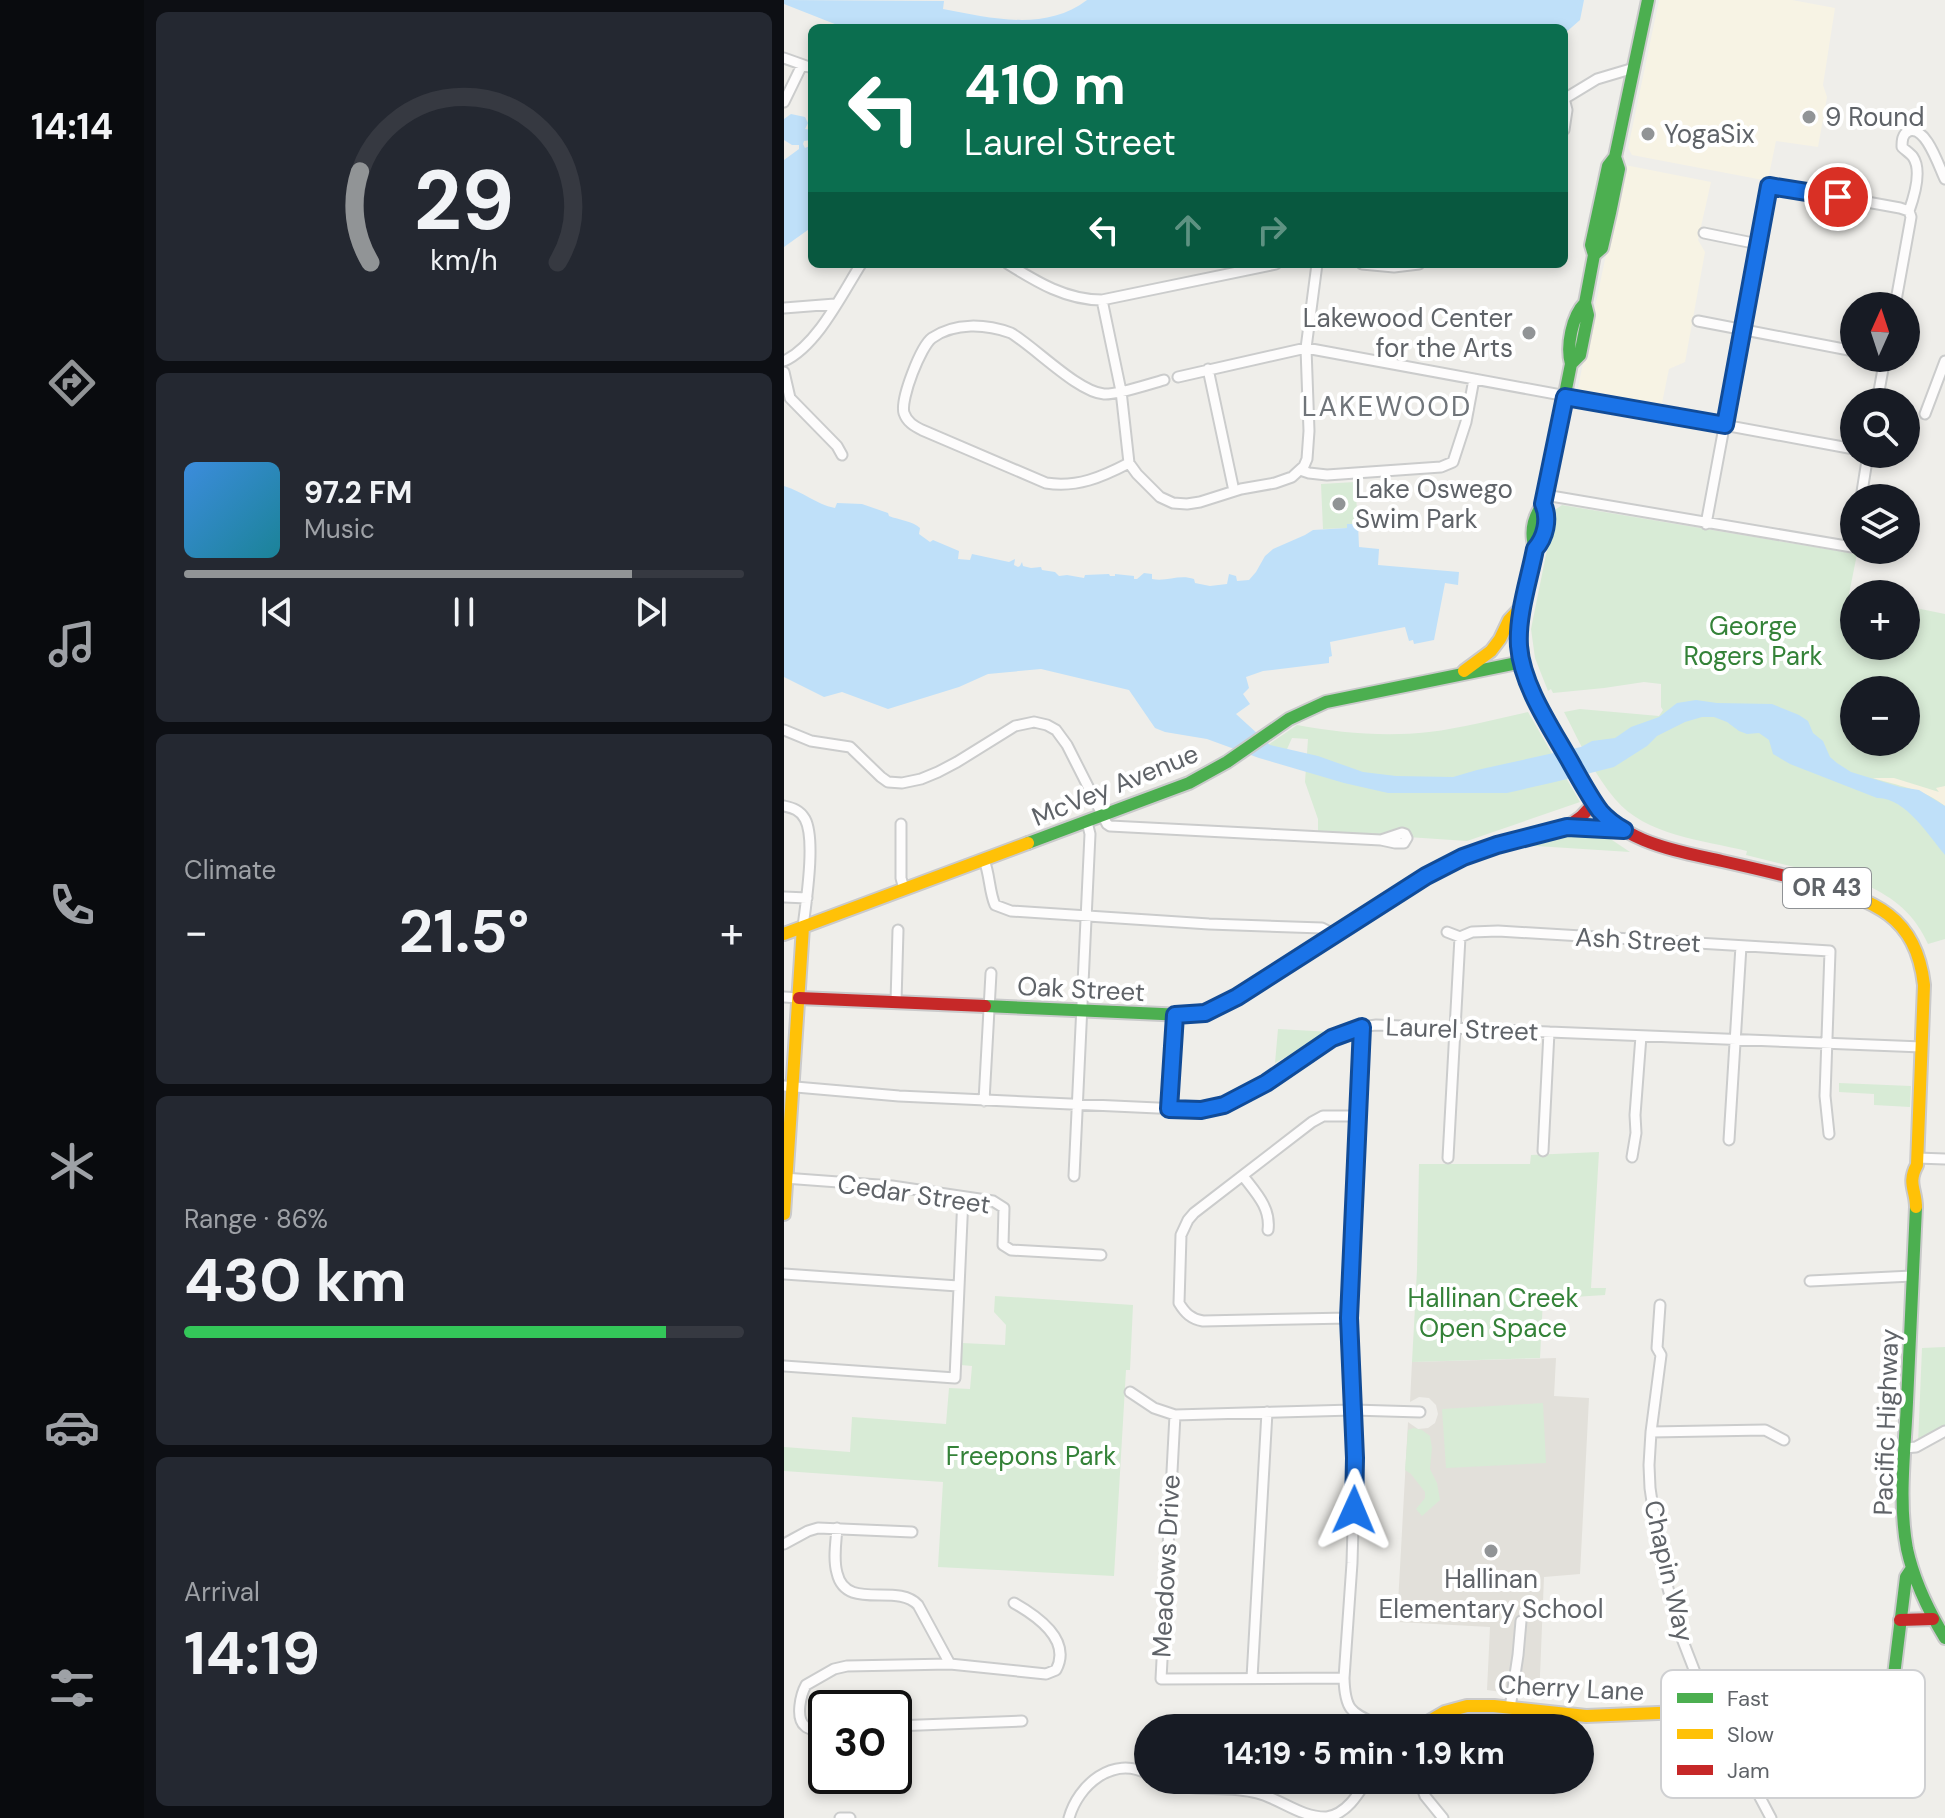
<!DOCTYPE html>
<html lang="en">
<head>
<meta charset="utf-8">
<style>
  :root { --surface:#171b24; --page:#242831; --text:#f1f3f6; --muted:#9ea1a6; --line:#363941; --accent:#919496 }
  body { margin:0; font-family:"DM Sans",sans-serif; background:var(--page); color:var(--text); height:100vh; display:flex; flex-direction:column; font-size:30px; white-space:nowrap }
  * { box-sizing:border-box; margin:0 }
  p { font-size:26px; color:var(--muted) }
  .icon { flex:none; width:44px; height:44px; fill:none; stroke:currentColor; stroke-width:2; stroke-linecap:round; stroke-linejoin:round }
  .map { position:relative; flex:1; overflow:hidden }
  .drawer { display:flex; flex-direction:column; gap:12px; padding:12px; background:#0d0f14; width:640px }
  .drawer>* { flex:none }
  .hud { position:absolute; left:24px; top:24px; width:760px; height:244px; border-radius:12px; box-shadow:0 4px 12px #0003; background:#0b6e4f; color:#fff; overflow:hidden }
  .needle { width:52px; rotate:3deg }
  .tools { position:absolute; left:1056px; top:292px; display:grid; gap:16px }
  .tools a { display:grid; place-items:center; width:80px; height:80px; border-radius:50%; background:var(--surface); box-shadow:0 4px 12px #0003; font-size:40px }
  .speed { position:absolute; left:24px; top:1690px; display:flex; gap:16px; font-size:40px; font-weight:700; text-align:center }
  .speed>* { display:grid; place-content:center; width:104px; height:104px; border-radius:50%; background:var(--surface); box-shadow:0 4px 12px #0003; line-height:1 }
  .speed .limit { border:4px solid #111; border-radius:12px; background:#fff; color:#111 }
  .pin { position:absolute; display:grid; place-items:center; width:68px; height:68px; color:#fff; margin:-34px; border:4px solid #fff; border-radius:50%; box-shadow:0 2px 8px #0007 }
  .me { position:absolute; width:88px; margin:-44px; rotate:1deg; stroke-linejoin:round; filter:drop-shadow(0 0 6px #0008) }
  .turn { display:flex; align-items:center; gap:28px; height:168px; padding:0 24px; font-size:36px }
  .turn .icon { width:104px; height:104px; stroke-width:2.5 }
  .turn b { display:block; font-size:56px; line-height:68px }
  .lanes { display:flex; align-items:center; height:76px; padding:0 24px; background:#0003; justify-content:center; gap:40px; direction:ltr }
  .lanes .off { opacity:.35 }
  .big { font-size:60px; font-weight:700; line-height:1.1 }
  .drawer .tile { flex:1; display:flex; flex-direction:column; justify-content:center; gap:12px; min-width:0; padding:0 28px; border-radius:12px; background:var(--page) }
  .drawer .dial { align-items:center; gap:0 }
  .dial svg { height:208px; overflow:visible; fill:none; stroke:var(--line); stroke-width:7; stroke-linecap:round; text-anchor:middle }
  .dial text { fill:var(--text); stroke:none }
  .song { display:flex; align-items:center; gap:24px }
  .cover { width:96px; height:96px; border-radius:12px; background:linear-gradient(135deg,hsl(210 70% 55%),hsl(190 70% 35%)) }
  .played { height:8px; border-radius:4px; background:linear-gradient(90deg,var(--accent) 80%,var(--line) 80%) }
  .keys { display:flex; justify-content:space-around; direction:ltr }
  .heat { display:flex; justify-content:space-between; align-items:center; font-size:44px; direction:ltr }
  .charge { height:12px; border-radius:6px; background:linear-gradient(90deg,#34c759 86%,var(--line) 0) }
  .trip { position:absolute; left:350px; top:1714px; width:460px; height:80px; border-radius:40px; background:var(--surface); box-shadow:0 4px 12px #0003; font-weight:700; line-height:80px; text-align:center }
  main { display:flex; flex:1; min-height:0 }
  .menu { display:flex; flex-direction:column; width:144px; justify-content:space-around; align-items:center; background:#090b0e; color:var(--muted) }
  .menu .icon { width:56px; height:56px }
  .menu .current { color:var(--accent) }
  .menu b { font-size:36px; color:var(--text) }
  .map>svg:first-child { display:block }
  .commercial { fill:#f7f3e4 }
  .education { fill:#e2e0da }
  .green { fill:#d8ebd6; fill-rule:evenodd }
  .sand { fill:#f6f1e1 }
  .water { fill:#bfe0f9 }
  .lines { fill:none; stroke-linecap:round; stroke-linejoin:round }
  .street-casing { stroke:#cbcccc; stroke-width:13 }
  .fast-casing { stroke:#cacacb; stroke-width:16 }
  .slow-casing { stroke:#cacacb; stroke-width:16 }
  .jam-casing { stroke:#cacacb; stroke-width:16 }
  .street { stroke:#fdfcfc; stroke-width:9 }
  .fast { stroke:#4caf50; stroke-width:12 }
  .slow { stroke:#ffc107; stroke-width:12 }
  .jam { stroke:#c62828; stroke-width:12 }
  .route-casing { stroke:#114b97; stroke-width:20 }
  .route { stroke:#1a73e8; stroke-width:14 }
  .poi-dot { fill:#919496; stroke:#fff; stroke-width:3 }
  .labels { text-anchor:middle; stroke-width:8; stroke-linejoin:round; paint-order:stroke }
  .shield { fill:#fff; stroke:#8f9295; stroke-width:2 }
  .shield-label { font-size:24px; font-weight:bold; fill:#5f6368 }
  .poi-label { font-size:26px; fill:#5f6368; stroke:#fff; text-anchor:start }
  .park-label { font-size:26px; fill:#348238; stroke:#fff }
  .street-label { font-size:26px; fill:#5f6368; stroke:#fff }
  .neighbourhood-label { font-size:28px; letter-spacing:2px; fill:#70757a; stroke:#fff }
  .key { fill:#fff; stroke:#cfd0d2; stroke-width:2 }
  .key-label { font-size:22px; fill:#5f6368 }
</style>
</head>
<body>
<main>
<nav class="menu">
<b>14:14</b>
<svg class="icon current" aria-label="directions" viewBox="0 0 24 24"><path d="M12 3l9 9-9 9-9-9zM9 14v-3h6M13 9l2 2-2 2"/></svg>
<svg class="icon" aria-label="music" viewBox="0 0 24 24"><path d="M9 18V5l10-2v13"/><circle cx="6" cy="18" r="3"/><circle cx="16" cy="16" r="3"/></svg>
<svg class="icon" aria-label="phone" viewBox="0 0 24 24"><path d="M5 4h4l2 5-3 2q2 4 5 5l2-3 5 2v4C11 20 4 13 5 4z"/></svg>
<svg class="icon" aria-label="climate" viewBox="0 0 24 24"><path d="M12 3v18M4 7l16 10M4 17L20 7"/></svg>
<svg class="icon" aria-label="car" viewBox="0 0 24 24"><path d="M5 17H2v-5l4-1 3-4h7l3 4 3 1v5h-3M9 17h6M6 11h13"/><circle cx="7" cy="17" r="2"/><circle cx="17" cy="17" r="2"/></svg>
<svg class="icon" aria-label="filters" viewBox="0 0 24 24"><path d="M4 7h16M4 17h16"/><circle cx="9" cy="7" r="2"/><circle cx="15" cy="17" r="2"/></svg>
</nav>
<section class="drawer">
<div class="tile dial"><svg viewBox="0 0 100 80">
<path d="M14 69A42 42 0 1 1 86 69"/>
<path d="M14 69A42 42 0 0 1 10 34" stroke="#919496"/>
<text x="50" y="56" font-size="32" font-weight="700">29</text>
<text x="50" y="72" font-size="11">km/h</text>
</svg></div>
<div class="tile">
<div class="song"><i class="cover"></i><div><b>97.2 FM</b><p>Music</p></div></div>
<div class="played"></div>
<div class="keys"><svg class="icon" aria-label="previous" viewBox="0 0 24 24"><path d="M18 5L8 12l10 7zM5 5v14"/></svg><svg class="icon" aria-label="pause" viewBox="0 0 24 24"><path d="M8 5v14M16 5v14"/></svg><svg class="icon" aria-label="next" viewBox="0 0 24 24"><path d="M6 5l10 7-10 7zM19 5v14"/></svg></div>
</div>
<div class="tile"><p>Climate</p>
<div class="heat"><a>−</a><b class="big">21.5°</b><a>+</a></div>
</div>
<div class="tile"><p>Range · 86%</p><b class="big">430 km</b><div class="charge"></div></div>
<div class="tile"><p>Arrival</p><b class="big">14:19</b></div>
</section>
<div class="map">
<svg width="1161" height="1818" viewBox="0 0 1161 1818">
  <rect width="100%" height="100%" fill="#efeeea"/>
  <!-- commercial -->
  <path class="commercial" d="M875 0H1008L1051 8 1039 85 1043 97 1034 147 992 141 985 175 979 180 848 155 844 148Z
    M841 165 927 182 914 240 921 252 901 362 885 369 877 408 798 393 794 387Z"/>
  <!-- education -->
  <path class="education" d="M772 1358 770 1396 805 1398 796 1574 760 1577 755 1700 738 1695 703 1690 706 1627 613 1622 624 1422 634 1429 644 1428 651 1423 654 1414 652 1405 645 1398 635 1397 626 1402 628 1362Z"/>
  <!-- green -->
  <path class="green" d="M571 482 574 524H564L563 528 539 529 537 484Z
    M778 505 1073 554 1065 594 1070 596V646H1122V606L1161 614V939L1144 944C1131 915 1111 898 1082 885L962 855 963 851C919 840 862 836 831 799 809 773 795 741 780 712L796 709 875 716 879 710 877 707V684L860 682 820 688 769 693 767 689 764 691 751 658 747 629 771 510ZM1070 690H1122V742H1070Z
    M744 712 796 802 683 841 534 831V819L521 782 524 739 508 738 499 758 478 749 513 725C555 733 602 737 645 732 678 728 711 719 744 712Z
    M813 830 846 852 738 845 785 831Z
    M494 1029 548 1032 491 1063Z
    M1055 1083 1127 1086 1126 1107 1090 1105V1094L1055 1092Z
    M815 1152 807 1288H822L821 1295 759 1299 756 1358 628 1362 633 1270 635 1164H746L747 1155Z
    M211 1296 349 1305 346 1370H342L330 1576 154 1567 159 1482 0 1471V1447L66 1452 68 1417 162 1424 165 1388 186 1389 188 1366 177 1365 178 1343 221 1345 222 1325 210 1312Z
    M1161 1347V1428L1134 1444 1138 1348Z
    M759 1403 762 1463 662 1468 658 1409Z
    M630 1428 638 1430 646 1436 648 1448 646 1469 653 1483 656 1500 638 1516 632 1509 641 1498V1492L627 1474 621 1470 624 1430Z"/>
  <!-- sand -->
  <path class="sand" d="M1089 778H1110L1155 792 1152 788 1161 786V806C1140 789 1114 786 1089 778Z"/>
  <!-- water -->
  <path class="water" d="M0 0 160 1 159 9C207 18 261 32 303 0H800L796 20 780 34V28H61L0 4Z
    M7 114 21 117 24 123 21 129 28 130V140L20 141 19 144 21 148 28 145V227L0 247V160L15 149V145H8L0 140V119Z
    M0 486C20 492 31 504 51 508L53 503 78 504 104 513 105 516C115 520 129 521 136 528L135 534 146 542 149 540 175 551 174 559 186 560 188 554 225 562 231 559 230 565 234 567 236 566 238 562 239 566 247 568 257 567 258 570 271 572 275 576 283 575 300 578 301 575 325 574 326 576H331V574L350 576V579H353L360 573 368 574V579C383 582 395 574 410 579L411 583 426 586 443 584 445 574 452 576 453 581 465 580 472 572 481 556 489 549 521 535 529 530 563 528V524H574L575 547 595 549 594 565 675 572 674 585 661 583 650 640 630 644 629 640 625 641 621 627 546 642 548 656 545 657V663L479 671 462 677 465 688 459 694 466 704 452 714 486 745 534 756 579 772 612 776 669 777 693 770 797 747 808 741 831 738 847 727 875 717 893 703 912 700 933 703 988 704 1015 715 1024 721 1029 733 1039 741 1046 757 1053 763 1067 772 1116 787 1135 790 1161 806V855C1145 836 1121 797 1093 798L1006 764 989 754 985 740 975 733 963 734 955 731 943 722 930 717H918L901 722 873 736 863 746 830 767 771 782 723 793H604L560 783 475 758 423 739 381 732 371 728 345 690 257 669 204 674 175 687 104 709 58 692 40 697 0 677Z"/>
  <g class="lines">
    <!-- street casing -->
    <g class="street-casing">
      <path id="street" d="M0 58 28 68
        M780 99 813 79 850 68
        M0 102 18 65
        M780 130 783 110 780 98
        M920 233 974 244
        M224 264C253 282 282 300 318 300L492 264
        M578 264 610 267 635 264
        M318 300 337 391 345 463
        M1111 306 1126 223 1127 217 1125 211C1130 197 1138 170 1129 157 1127 154 1121 150 1118 147 1118 141 1118 134 1125 131 1142 125 1155 167 1161 179
        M0 308 51 304
        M914 321 1070 351
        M0 361C33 346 58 294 77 264
        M424 369 450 491
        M0 372 6 398 53 446 58 455
        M394 377 522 348 1070 449
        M1093 402 1101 358
        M1141 414 1161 361
        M345 463C318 477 293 488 262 483L138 430C130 426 123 422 120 413 116 399 137 346 148 338 171 322 202 324 227 333 252 348 294 392 320 394 333 395 365 384 380 380
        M345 463 353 474 376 497 389 503 403 504 416 502 457 489 491 483 508 477 520 466 523 459 525 431 522 348 533 264
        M516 470 525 473 543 475 657 467 669 462 682 422 690 379
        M761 495 1068 547 1070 535
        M1077 498 1084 454
        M922 524 985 186H995L1116 208 1125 211
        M0 730 27 741 66 747 97 777 104 782 118 783 137 779 154 772 173 762 231 726 250 722 263 725 272 730 283 745 323 824 326 826 597 840 611 843H620L623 838 621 834 618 833 597 840
        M0 806C9 808 16 810 21 819 32 839 22 902 19 927
        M117 824V878L120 889
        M200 860C206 875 205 891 211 905L227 911 425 924 538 928 550 934
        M0 897 23 898
        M663 932 676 937 688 932 714 931 1046 951 1041 1096 1045 1134
        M0 997 15 998
        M112 1002 114 930
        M578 1027 565 1318 571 1458 568 1563 560 1678C561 1715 570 1713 601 1728
        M0 1086 115 1096 417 1110C483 1099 530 1029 592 1025L1138 1047
        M200 1101 207 973
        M385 1109 391 1015
        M945 1140 957 946
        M759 1151 765 1032
        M848 1157 852 1133 851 1115 857 1036
        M664 1158 676 937
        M1133 1158 1161 1159
        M290 1176 306 834 303 822
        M459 1176C472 1193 487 1208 484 1230
        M0 1178 108 1186 209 1201 220 1208 219 1245 227 1250 317 1255
        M0 1274 174 1286
        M1026 1281 1128 1276
        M876 1305 873 1348 877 1355 867 1432 865 1465 866 1488 876 1556 882 1581 897 1636 921 1698 954 1756 987 1818
        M565 1318 419 1321C407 1319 401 1313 395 1303L397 1235 404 1220 410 1213 528 1122 539 1116H574
        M0 1366 171 1378 179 1197
        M346 1392 370 1408 391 1415 569 1410 636 1412
        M391 1415 377 1679 560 1678
        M867 1432 981 1430 1000 1440
        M1121 1448 1132 1447 1161 1431
        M53 1528C52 1542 49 1559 53 1573 62 1612 113 1582 134 1605L166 1664
        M0 1544 24 1531 34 1528 128 1532
        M468 1678 483 1412
        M726 1708 734 1655 737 1621
        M110 1726 238 1721
        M42 1729C35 1729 26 1731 21 1726 11 1718 17 1694 22 1685L50 1669 63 1666 166 1664 262 1674 272 1670C288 1640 253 1616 230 1603
        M374 1780C406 1794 440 1784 473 1793 497 1799 517 1818 543 1817 562 1814 574 1795 583 1780
        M635 1780 641 1796 659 1818
        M56 1818H66
        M285 1818C294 1785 329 1755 364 1774"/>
    </g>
    <!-- fast casing -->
    <g class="fast-casing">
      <path id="fast" d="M810 255 818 248 826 213 835 169 831 157
        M801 303C788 316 782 346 787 364L759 504C751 515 747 527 749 540 750 547 751 546 750 552 749 563 745 573 743 583 735 618 732 650 744 683L807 799
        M787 364 796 355 804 315 801 303 810 255 807 245 824 166 831 157 864 0
        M244 843 405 783 443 762 505 719 542 702 738 662
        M201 1006 400 1015 423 1010 453 997 642 876 679 857 710 846
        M1132 1207C1129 1272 1126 1337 1123 1402 1121 1450 1114 1501 1123 1549 1130 1581 1144 1610 1161 1638
        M898 1712 1088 1702 1103 1691 1110 1675 1122 1577 1128 1568"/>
    </g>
    <!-- slow casing -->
    <g class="slow-casing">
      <path id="slow" d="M751 549C761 535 764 521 759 504
        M680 671 707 651 716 639 725 620 740 604
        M710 846 783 827 839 830
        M1029 883C1090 901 1132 915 1140 985L1133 1165C1123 1183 1132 1190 1132 1207
        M0 934 244 843
        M0 1214 19 927
        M637 1726 661 1712 683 1706H710L802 1716 898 1712"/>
    </g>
    <!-- jam casing -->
    <g class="jam-casing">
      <path id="jam" d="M807 799C838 843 889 850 938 861 969 868 999 875 1029 883
        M783 827 797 817 810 803
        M15 998 201 1006
        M1116 1620 1149 1619"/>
    </g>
    <!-- street -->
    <use href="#street" class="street"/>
    <!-- fast -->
    <use href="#fast" class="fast"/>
    <!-- slow -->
    <use href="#slow" class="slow"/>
    <!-- jam -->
    <use href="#jam" class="jam"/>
  </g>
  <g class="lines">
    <!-- route casing -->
    <g class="route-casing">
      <path id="route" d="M570 1510 571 1458 565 1318 578 1027 548 1038 482 1083 440 1105 417 1110 385 1109 391 1015 421 1013 453 997 642 876 679 857 713 845 783 827 840 830C831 825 823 819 816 811 805 796 796 779 787 763 768 729 738 686 735 646 733 615 745 580 751 549 761 538 766 519 759 504L781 397 941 425 985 186 1054 197"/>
    </g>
    <!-- route -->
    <use href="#route" class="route"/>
  </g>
  <!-- markers -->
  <g class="poi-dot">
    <circle cx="1025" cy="117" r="8"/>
    <circle cx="864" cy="134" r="8"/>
    <circle cx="745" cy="333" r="8"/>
    <circle cx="555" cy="504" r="8"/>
    <circle cx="707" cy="1551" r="8"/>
  </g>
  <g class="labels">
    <!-- shield labels -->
    <rect class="shield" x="999" y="868" width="88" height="40" rx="6"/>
    <g class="shield-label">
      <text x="1043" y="896">OR 43</text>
    </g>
    <!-- poi labels -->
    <g class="poi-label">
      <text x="1041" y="126">9 Round</text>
      <text x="880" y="143">YogaSix</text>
      <text x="729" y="327" text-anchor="end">Lakewood Center<tspan x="729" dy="30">for the Arts</tspan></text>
      <text x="571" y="498">Lake Oswego<tspan x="571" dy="30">Swim Park</tspan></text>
      <text x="707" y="1588" text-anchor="middle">Hallinan<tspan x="707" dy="30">Elementary School</tspan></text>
    </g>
    <!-- park labels -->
    <g class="park-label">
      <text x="969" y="635">George<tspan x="969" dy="30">Rogers Park</tspan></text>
      <text x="709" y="1307">Hallinan Creek<tspan x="709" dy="30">Open Space</tspan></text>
      <text x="247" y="1465">Freepons Park</text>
    </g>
    <!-- street labels -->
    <g class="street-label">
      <text transform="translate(331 785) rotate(-22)" y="9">McVey Avenue</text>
      <text transform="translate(854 940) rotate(3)" y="9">Ash Street</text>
      <text transform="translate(297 989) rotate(3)" y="9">Oak Street</text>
      <text transform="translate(678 1029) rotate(2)" y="9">Laurel Street</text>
      <text transform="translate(130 1194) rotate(8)" y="9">Cedar Street</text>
      <text transform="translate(1102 1422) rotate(-88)" y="9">Pacific Highway</text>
      <text transform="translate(382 1566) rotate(-87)" y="9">Meadows Drive</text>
      <text transform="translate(885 1571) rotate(77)" y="9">Chapin Way</text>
      <text transform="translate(787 1688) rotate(3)" y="9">Cherry Lane</text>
    </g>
    <!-- neighbourhood labels -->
    <g class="neighbourhood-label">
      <text x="603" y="416">LAKEWOOD</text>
    </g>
  </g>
  <!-- legend -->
  <rect x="877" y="1670" width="264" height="128" rx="12" class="key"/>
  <rect x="893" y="1693" width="36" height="10" fill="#4caf50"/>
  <rect x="893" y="1729" width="36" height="10" fill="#ffc107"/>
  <rect x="893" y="1765" width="36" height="10" fill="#c62828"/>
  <g class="key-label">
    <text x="943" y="1706">Fast</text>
    <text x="943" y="1742">Slow</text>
    <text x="943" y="1778">Jam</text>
  </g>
</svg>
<div class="tools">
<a><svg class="needle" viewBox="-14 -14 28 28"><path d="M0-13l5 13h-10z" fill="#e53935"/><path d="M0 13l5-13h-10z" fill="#9ea1a6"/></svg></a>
<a><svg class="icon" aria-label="search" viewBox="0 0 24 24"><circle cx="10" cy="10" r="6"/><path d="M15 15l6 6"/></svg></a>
<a><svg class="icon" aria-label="layers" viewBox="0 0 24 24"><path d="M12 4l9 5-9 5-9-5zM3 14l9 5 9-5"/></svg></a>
<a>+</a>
<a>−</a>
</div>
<div class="speed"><div class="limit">30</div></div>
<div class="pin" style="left:1054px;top:197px;background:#d93025"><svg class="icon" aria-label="arrive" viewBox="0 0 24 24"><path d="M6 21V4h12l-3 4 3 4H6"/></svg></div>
<svg class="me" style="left:570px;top:1510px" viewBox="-20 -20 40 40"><path d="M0-17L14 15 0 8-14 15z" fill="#1a73e8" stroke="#fff" stroke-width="4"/></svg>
<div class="trip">14:19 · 5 min · 1.9 km</div>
<div class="hud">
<div class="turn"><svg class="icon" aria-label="left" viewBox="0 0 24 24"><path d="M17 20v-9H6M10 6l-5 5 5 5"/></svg><div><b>410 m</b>Laurel Street</div></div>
<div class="lanes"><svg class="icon" aria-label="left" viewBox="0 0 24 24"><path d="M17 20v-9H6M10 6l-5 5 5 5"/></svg><svg class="icon off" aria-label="ahead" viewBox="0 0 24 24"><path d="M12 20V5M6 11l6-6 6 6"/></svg><svg class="icon off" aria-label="right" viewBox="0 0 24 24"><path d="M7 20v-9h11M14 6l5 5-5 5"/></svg></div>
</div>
</div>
</main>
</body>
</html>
